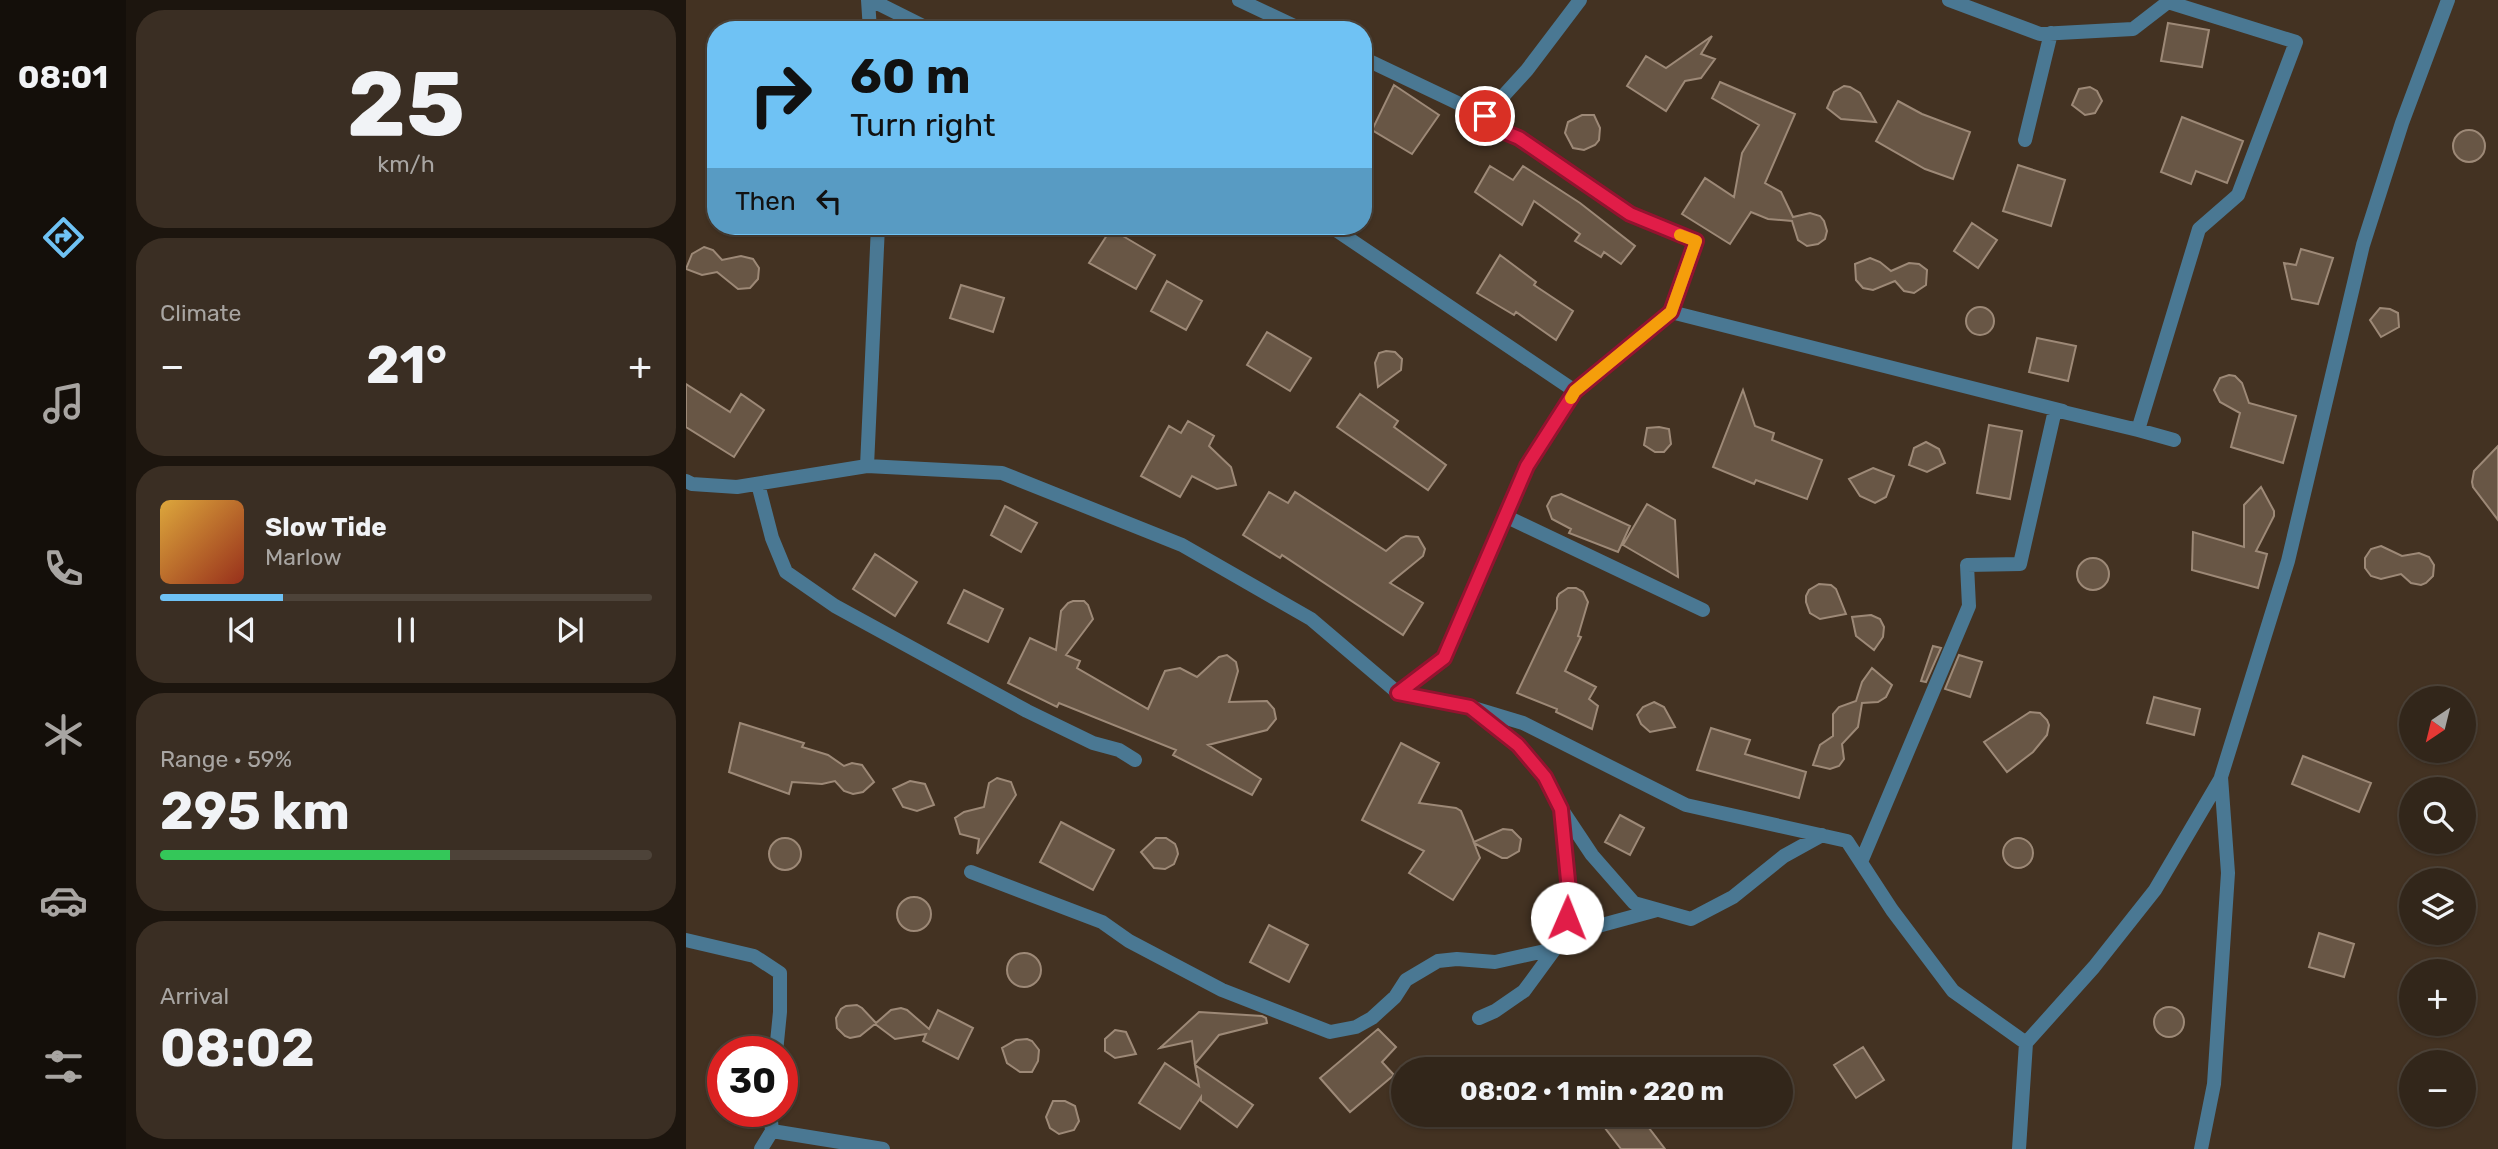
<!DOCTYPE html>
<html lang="en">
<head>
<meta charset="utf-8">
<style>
  :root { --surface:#32261a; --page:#3a2e23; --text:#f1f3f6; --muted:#a8a5a2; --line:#4d4339; --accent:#6fc2f4 }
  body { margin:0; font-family:Rubik,sans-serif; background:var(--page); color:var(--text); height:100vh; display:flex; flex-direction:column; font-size:26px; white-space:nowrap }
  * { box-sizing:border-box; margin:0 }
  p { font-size:23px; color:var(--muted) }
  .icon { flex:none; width:38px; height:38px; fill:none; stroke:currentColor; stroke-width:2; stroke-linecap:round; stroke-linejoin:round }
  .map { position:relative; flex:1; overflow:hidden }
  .side { display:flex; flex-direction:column; gap:10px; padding:10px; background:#1c150e; width:560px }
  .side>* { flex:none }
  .hud { position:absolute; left:21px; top:21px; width:665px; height:214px; border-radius:28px; box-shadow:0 2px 5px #0004,0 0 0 2px var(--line); background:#6fc2f4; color:#111; overflow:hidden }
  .needle { width:46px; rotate:215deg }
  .tools { position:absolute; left:1713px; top:686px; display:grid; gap:14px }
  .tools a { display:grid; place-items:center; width:77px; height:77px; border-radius:50%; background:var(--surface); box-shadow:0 2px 5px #0004,0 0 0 2px var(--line); font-size:35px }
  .speed { position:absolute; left:21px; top:1036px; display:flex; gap:14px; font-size:35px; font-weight:700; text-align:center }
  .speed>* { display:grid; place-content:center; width:91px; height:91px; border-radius:50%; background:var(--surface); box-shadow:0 2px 5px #0004,0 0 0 2px var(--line); line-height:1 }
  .speed .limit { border:10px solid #d22; background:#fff; color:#111 }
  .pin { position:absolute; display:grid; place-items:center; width:60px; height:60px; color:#fff; margin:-30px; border:4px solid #fff; border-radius:50%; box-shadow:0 2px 7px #0007 }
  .me { position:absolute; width:77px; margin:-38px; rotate:1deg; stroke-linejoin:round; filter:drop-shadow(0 0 5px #0008) }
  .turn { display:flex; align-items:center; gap:24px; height:147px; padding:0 28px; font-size:32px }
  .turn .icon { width:91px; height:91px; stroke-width:2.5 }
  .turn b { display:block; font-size:49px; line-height:60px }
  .then { display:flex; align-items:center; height:66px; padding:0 28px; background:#0003; gap:14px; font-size:26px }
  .big { font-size:52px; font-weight:700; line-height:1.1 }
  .side .widget { flex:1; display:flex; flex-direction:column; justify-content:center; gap:10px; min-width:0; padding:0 24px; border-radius:28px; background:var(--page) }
  .side .dial { align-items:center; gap:0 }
  .dial b { font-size:91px; line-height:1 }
  .song { display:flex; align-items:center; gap:21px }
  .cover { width:84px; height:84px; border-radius:10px; background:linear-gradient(135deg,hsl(40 70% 55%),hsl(10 70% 35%)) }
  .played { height:7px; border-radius:4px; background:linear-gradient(90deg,var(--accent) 25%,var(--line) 25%) }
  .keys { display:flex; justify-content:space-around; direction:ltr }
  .heat { display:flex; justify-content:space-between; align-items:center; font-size:38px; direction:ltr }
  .charge { height:10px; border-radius:5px; background:linear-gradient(90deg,#34c759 59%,var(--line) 0) }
  .trip { position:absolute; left:705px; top:1057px; width:402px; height:70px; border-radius:35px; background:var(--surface); box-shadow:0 2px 5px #0004,0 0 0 2px var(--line); font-weight:700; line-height:70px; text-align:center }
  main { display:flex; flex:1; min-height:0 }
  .tabs { display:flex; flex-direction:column; width:126px; justify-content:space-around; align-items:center; background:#140f0a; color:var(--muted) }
  .tabs .icon { width:49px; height:49px }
  .tabs .current { color:var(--accent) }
  .tabs b { font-size:32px; color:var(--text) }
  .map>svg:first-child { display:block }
  .building { fill:#685645; stroke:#9d8977; stroke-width:2 }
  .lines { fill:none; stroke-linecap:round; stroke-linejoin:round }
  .street { stroke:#4a7893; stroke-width:14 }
  .route-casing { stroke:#92132f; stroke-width:18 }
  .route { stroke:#e11d48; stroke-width:12 }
  .slow { stroke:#f59e0b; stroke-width:12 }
</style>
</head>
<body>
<main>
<nav class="tabs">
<b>08:01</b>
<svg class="icon current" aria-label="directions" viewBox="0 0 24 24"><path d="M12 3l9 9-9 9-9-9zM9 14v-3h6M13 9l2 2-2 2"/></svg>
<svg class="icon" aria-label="music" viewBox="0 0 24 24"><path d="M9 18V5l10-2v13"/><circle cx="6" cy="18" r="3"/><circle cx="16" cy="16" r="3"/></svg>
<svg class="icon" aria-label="phone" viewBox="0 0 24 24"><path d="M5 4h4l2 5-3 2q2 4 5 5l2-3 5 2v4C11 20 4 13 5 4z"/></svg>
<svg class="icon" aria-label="climate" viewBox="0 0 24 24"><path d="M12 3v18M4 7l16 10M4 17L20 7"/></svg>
<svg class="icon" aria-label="car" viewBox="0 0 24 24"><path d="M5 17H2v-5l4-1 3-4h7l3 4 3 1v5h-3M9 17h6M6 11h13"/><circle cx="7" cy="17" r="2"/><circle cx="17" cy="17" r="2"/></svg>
<svg class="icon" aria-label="filters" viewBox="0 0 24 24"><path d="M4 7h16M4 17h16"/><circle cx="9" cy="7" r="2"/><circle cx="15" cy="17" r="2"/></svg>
</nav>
<section class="side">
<div class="widget dial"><b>25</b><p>km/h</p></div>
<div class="widget"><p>Climate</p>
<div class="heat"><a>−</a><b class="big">21°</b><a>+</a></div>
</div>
<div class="widget">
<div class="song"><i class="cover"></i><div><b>Slow Tide</b><p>Marlow</p></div></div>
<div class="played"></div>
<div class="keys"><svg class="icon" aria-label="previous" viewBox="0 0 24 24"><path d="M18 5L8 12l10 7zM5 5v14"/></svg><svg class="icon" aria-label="pause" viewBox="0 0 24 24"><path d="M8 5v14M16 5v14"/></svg><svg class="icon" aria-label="next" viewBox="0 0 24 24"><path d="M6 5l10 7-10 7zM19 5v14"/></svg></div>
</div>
<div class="widget"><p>Range · 59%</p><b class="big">295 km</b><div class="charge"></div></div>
<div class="widget"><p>Arrival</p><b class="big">08:02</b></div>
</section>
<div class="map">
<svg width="1812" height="1149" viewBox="0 0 1812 1149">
  <rect width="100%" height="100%" fill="#433222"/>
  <!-- building -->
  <path class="building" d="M1482 23 1523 30 1516 67 1475 61Z
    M1026 36 1015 54 1029 59 1015 78 999 81 980 111 941 86 960 56 980 68Z
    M1034 82 1109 114 1079 183 1095 192 1107 217 1124 213 1134 216 1138 221 1141 231 1139 239 1132 244 1121 246 1112 240 1106 221 1082 219 1065 212 1044 244 996 214 1019 178 1048 197 1056 153 1073 125 1026 98Z
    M708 85 753 115 726 154 686 130Z
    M1158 86 1164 87 1174 93 1190 122 1155 119 1141 108 1148 92Z
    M1404 87 1411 91 1416 101 1409 113 1399 115 1386 105 1393 89Z
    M1212 101 1236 114 1284 132 1267 179 1239 169 1190 141Z
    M896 115H908L914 128 913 140 909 145 898 150 887 148 879 133 882 122Z
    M1496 117 1557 141 1541 183 1510 171 1505 184 1475 172Z
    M1767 146a16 16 0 1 1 32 0a16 16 0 1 1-32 0Z
    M1332 165 1379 180 1365 226 1317 211Z
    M804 166 827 180 837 166 894 203 949 246 935 264 918 252 915 257 889 241 894 234 848 201 836 225 789 192Z
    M1286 223 1311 240 1292 268 1268 251Z
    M425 229 469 255 450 289 403 263Z
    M18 247 27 250 36 260 55 256 67 259 73 268 72 279 64 288 52 289 31 272 16 275 0 269 6 254Z
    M1615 249 1647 258 1632 304 1606 299 1598 263 1610 265Z
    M814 255 850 282 848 285 887 311 870 340 830 312 828 315 791 293Z
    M1184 258 1194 262 1205 271 1223 263 1233 264 1241 270 1240 285 1228 293 1218 291 1209 281 1187 290 1177 288 1170 280 1169 264Z
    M481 281 516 301 500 330 465 311Z
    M275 285 318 298 307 332 264 318Z
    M1280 321a14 14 0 1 1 28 0a14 14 0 1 1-28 0Z
    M1694 308 1704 309 1712 313 1713 327 1695 337 1684 320Z
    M581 332 625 358 604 391 561 365Z
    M1351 338 1390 346 1382 381 1343 372Z
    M700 351 709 352 716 359 715 370 692 387 689 363 693 353Z
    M1543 375 1549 376 1556 383 1563 403 1610 416 1597 463 1545 447 1554 413 1534 402 1528 390 1534 378Z
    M0 384 44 412 55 394 78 410 48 457 0 427Z
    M1057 390 1069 426 1088 433 1086 440 1136 460 1121 499 1070 480 1068 484 1027 467Z
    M674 394 712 421 708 427 760 465 742 490 651 427Z
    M502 421 528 436 523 446 545 467 550 485 531 489 506 476 494 497 455 476 483 426 495 433Z
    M1303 425 1336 431 1324 499 1291 493Z
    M973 427 983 429 985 444 978 452H969L958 445 961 428Z
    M1240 442 1253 449 1259 463 1241 472 1223 465 1228 448Z
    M1812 446V520L1787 487 1786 482 1788 471Z
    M1187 468 1208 476 1200 497 1189 503 1174 496 1163 479Z
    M1575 487 1588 511V516L1570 551 1581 554 1572 588 1506 570 1507 532 1558 547V505Z
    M583 492 602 503 609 492 700 551 715 538 720 536 732 537 739 549 737 556 704 583 737 603 717 635 596 555 594 558 557 535Z
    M875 494 944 526 932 552 883 533 885 529 866 519 861 506 866 497Z
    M961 504 989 520 992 577 937 545Z
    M319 506 351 523 335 552 305 535Z
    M1695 546 1716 556 1733 553 1743 557 1748 565 1747 576 1740 583 1735 585 1725 583 1715 574 1695 579 1685 576 1679 568V558L1685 549Z
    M189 554 231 582 209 616 167 589Z
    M1391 574a16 16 0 1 1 32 0a16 16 0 1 1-32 0Z
    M1133 584 1145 585 1150 589 1160 614 1134 619 1124 613 1120 602V596L1123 590Z
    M882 588H890L897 592 902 602 892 636 895 637 879 671 910 687 903 699 912 706 906 729 870 712 871 709 831 693 871 609V598L873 594Z
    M278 590 317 609 302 642 262 623Z
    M387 601H398L402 605 407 619 380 655 394 661 391 668 462 709 479 671 494 668 511 677 533 657 541 655 550 662 552 671 543 702 581 701 588 709 590 719 581 730 522 745 575 779 566 795 487 755 490 750 373 703 371 707 322 683 344 638 370 650 375 611 382 603Z
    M1185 615 1194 619 1198 627 1197 637 1188 650 1170 636 1166 617Z
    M1247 646 1255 648 1240 682 1235 681Z
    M1273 655 1296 662 1284 697 1259 689Z
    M1186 668 1206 685 1200 697 1192 702 1176 703 1172 727 1156 744 1158 759 1153 766 1144 769 1127 765 1134 745 1147 736V714L1153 707 1170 701 1176 682Z
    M1468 697 1514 709 1508 735 1461 723Z
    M968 702 978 707 989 727 964 732 955 724 951 715 957 707Z
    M1344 712 1354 713 1361 720 1363 725 1361 735 1347 752 1321 772 1298 742Z
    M54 723 118 743 116 747 142 755 158 766 166 763 176 765 188 782 177 792 167 794 158 791 149 781 136 784 106 782 103 794 43 772Z
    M1025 728 1064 740 1059 754 1120 772 1113 798 1011 770Z
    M715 743 753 763 733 803 770 808 775 811 788 842 817 829 826 830 835 839 833 851 821 858H816L788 843 794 858 767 900 723 873 738 851 676 820Z
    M1617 756 1685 783 1673 812 1606 784Z
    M311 778 325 782 330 795 291 854 293 839 274 834 269 818 278 812 298 807 303 783Z
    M224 781 239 784 248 805 231 811 217 807 207 789Z
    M934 815 958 828 944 855 919 842Z
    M375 822 428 850 407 890 354 862Z
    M470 838H480L489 844 491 849 492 854 488 864 479 869 468 868 455 852Z
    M1317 853a15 15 0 1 1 30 0a15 15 0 1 1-30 0Z
    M83 854a16 16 0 1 1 32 0a16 16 0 1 1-32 0Z
    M211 914a17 17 0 1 1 34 0a17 17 0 1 1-34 0Z
    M583 925 622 945 603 982 564 962Z
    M1633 933 1668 944 1658 977 1623 967Z
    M321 970a17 17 0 1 1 34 0a17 17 0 1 1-34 0Z
    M171 1005 176 1008 190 1023 205 1010 215 1008 221 1010 243 1029 252 1010 287 1028 272 1059 237 1041 240 1034 209 1039 189 1024 174 1036 164 1038 159 1036 151 1028 150 1018 155 1009 160 1006Z
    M1468 1022a15 15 0 1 1 30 0a15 15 0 1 1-30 0Z
    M513 1012 576 1016 580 1018 581 1023 533 1035 509 1064 506 1041 474 1048Z
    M692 1029 710 1047 696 1062 708 1075 664 1112 634 1078Z
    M429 1030 440 1032 450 1054 429 1058 419 1051V1039Z
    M341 1039 346 1041 353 1050 352 1061 346 1072H334L321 1063 316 1048 330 1040Z
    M1177 1047 1198 1080 1170 1098 1148 1065Z
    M479 1063 513 1086 509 1065 567 1105 551 1127 515 1101V1097L494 1129 453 1103Z
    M367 1101H379L389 1106 393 1121 388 1130 373 1134 364 1128 360 1117Z
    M909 1115H953L979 1149H935Z"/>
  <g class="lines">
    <!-- street -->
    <path class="street" d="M182 0 184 30
      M185 0 245 30
      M553 0 617 30
      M677 58 799 116
      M1339 140 1365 33
      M644 226 889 391
      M985 312 1377 411
      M1445 428 1488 440
      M181 466 192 226
      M0 481 6 484 51 487 181 466 316 473 496 545 625 619 712 693 784 707 837 723 1000 805 1161 841 1206 910 1267 991 1340 1043
      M72 484 86 538 100 572 149 606 341 711 407 743 433 750 449 760
      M819 516 1017 610
      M712 693 758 658 841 466 889 391 985 312 1010 241 944 214 833 138 816 131 799 116 841 70 894 0
      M791 712 832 745 859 777 875 809 884 901 879 935 838 991 809 1011 793 1018
      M876 810 906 855 948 903 1005 919 1047 897 1098 856 1136 835
      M1175 862 1283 606 1281 565 1334 564 1369 410 1452 430 1513 229 1552 195 1610 42 1482 2 1447 29 1354 34 1263 0
      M285 872 416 922 443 941 536 990 644 1032 670 1027 686 1018 709 997 720 980 752 961 771 959 809 962 868 949
      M879 935 971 910
      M0 940 68 956 94 973V1012L90 1052
      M86 1131 197 1149
      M75 1149 86 1131 84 1111
      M1333 1149 1340 1043 1408 967 1469 890 1535 778
      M1515 1149 1528 1084 1542 873 1535 777 1602 561 1677 245 1716 123 1762 0"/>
  </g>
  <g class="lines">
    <!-- route casing -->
    <g class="route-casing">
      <path id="route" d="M799 116 816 131 833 138 944 214 1010 241 985 312 889 391 841 466 758 658 712 693 784 707 832 745 859 777 875 809 884 901 881 918"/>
    </g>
    <!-- route -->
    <use href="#route" class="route"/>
    <!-- slow -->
    <path class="slow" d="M885 398 889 391 985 312 1010 241 994 235"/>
  </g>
</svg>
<div class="tools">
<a><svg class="needle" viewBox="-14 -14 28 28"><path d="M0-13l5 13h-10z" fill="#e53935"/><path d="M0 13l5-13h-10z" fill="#a8a5a2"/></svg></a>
<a><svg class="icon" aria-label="search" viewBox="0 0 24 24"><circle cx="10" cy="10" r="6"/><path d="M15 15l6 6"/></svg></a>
<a><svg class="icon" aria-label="layers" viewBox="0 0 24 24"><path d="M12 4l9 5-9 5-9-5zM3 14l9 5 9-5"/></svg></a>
<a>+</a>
<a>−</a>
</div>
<div class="speed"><div class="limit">30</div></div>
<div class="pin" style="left:799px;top:116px;background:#d93025"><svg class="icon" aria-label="arrive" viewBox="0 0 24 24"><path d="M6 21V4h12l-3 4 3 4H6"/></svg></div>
<svg class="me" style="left:881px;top:918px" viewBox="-20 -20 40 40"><circle r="19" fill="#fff"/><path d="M0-13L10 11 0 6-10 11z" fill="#e11d48"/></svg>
<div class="trip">08:02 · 1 min · 220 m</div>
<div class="hud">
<div class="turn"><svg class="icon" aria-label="right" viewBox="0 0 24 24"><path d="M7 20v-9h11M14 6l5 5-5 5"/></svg><div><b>60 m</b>Turn right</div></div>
<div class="then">Then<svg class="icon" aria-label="left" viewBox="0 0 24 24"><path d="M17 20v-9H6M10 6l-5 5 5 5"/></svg></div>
</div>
</div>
</main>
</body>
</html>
